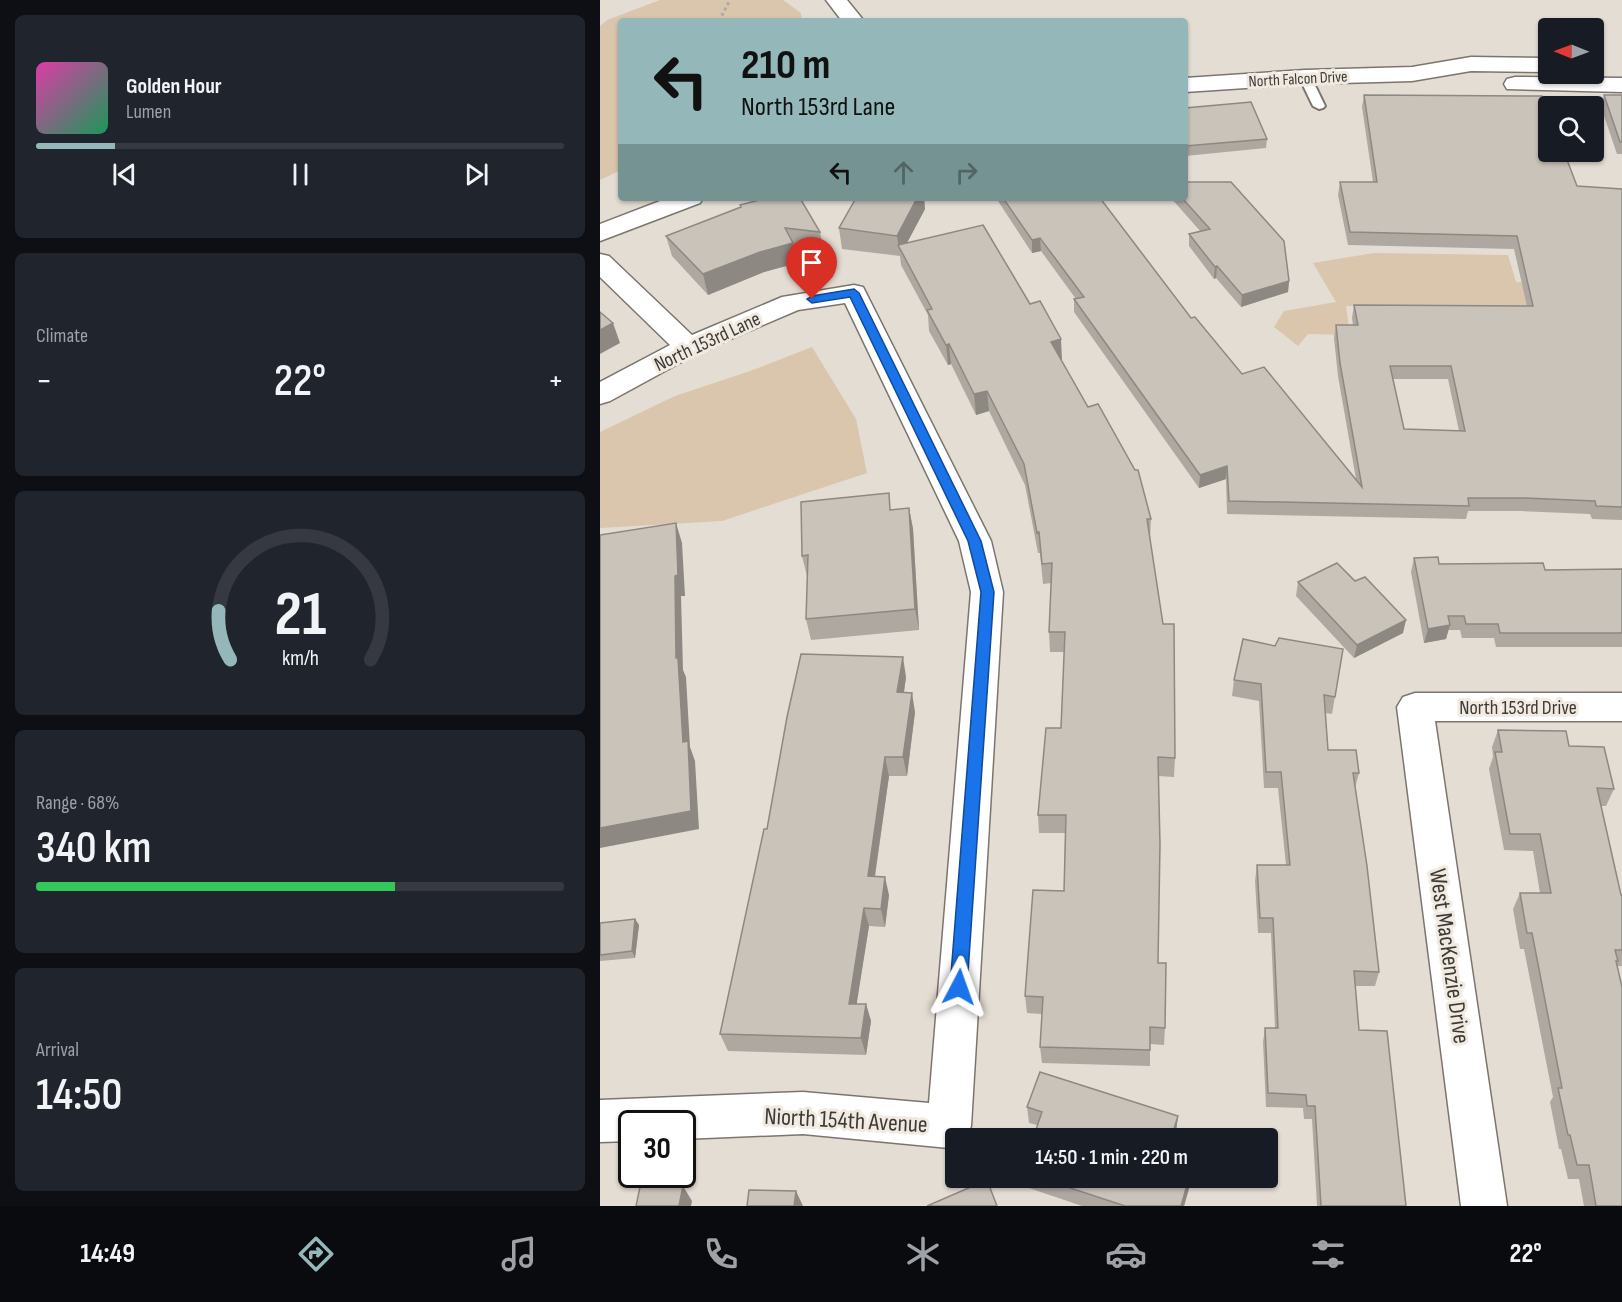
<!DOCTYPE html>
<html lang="en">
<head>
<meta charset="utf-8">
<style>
  :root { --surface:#171b24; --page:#20242c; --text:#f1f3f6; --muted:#9ea1a6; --line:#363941; --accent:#94b8ba }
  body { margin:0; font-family:"Sofia Sans Condensed",sans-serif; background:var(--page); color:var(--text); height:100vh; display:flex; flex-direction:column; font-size:22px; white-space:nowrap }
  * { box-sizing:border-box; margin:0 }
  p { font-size:20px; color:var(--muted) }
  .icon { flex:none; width:33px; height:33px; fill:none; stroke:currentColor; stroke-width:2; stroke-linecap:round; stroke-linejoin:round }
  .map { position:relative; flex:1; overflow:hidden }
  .sheet { display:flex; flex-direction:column; gap:15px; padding:15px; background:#0d0f14; width:600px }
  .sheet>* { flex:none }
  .top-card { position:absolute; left:18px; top:18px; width:570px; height:183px; border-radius:6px; box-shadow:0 2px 4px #0004; background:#94b8ba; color:#111; overflow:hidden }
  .needle { width:39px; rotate:271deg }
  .fabs { position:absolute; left:938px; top:18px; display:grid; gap:12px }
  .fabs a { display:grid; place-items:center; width:66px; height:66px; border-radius:6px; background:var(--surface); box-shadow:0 2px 4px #0004; font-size:30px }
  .speed { position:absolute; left:18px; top:1110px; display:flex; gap:12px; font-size:30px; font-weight:700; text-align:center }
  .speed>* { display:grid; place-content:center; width:78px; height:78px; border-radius:50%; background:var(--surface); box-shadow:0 2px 4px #0004; line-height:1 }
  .speed .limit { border:3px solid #111; border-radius:9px; background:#fff; color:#111 }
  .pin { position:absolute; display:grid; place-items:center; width:51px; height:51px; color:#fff; margin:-62px -26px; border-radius:50% 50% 50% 0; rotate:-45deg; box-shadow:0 0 6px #0007 }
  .pin .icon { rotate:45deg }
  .me { position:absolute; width:66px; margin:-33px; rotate:4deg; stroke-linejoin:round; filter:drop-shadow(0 0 4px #0008) }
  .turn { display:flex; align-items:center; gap:21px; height:126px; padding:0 24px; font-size:27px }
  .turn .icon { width:78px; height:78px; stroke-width:2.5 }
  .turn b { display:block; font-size:42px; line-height:51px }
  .lanes { display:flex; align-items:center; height:57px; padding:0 24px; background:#0003; justify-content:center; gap:30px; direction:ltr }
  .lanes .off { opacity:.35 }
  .big { font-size:45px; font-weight:600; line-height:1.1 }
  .sheet .widget { flex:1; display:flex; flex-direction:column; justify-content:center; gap:9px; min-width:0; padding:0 21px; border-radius:9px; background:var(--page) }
  .sheet .dial { align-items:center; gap:0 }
  .dial svg { height:156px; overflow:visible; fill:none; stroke:var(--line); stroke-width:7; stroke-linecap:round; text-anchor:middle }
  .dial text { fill:var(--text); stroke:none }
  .song { display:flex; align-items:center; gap:18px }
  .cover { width:72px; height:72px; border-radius:9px; background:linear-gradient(135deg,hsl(320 70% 55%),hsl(150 70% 35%)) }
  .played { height:6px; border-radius:3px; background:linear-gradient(90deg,var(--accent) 15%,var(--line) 15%) }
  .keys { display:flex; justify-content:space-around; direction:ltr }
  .heat { display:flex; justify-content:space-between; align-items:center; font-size:33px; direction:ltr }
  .charge { height:9px; border-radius:4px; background:linear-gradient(90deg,#34c759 68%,var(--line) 0) }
  .trip { position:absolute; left:345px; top:1128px; width:333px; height:60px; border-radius:6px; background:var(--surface); box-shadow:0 2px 4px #0004; font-weight:600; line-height:60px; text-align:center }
  .tab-bar { display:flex; height:96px; justify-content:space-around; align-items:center; background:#090b0e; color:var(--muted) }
  .tab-bar .icon { width:42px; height:42px }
  .tab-bar .active { color:var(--accent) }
  .tab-bar b { font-size:27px; color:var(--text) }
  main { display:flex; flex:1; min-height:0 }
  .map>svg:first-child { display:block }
  .green { fill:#d9c6ac }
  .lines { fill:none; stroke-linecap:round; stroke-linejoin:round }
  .service-casing { stroke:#7c756d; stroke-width:4 }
  .minor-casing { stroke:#7c756d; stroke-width:3 }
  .tertiary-casing { stroke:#7c756d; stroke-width:3 }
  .path { stroke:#afaaa2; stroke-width:3; stroke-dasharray:3 3; stroke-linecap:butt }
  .service { fill:#fff; fill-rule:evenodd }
  .minor { fill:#fff; fill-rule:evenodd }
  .tertiary { fill:#fff; fill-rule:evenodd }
  .wall { fill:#aea8a0; fill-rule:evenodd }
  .shaded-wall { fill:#8d8882 }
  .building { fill:#cac3ba; stroke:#8d8882; stroke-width:1.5; fill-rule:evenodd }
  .route { fill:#1a73e8; stroke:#114b97; stroke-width:1.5 }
  .labels { text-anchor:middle; stroke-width:6; stroke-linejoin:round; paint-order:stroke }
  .far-street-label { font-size:16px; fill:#3c3936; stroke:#f1eae1 }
  .street-label { font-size:20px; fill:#3c3936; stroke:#f1eae1 }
  .near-street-label { font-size:24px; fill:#3c3936; stroke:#f1eae1 }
</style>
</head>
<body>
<main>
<section class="sheet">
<div class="widget">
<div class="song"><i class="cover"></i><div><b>Golden Hour</b><p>Lumen</p></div></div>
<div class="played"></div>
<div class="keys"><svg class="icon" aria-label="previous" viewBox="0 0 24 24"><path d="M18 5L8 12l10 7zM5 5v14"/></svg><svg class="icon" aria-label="pause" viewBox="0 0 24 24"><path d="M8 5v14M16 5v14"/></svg><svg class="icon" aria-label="next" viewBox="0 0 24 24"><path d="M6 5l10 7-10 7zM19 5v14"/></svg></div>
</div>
<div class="widget"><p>Climate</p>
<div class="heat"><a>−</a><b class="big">22°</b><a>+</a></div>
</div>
<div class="widget dial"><svg viewBox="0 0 100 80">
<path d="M14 69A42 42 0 1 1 86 69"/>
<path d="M14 69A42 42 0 0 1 8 44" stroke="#94b8ba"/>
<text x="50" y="56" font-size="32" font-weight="700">21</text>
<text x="50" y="72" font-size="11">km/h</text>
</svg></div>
<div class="widget"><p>Range · 68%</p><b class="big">340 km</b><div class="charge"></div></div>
<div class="widget"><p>Arrival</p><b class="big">14:50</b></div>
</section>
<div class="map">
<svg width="1022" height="1206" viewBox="0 0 1022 1206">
  <rect width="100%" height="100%" fill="#e4ddd4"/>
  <!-- green -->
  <path class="green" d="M60 0H183L201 13 202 21H21V170L0 180V26L7 20Z
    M774 253 908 255 916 282 951 283 959 310 746 306 750 335 708 334 698 346 674 327 684 311 736 302 713 263Z
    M212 347 256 419 267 473 122 521 0 528V432L75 396 153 370Z"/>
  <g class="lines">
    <!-- service casing -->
    <g class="service-casing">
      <path id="service" d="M705 74 711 77 725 106 723 108 719 109 713 106 699 77Z"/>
    </g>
    <!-- minor casing -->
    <g class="minor-casing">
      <path id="minor" d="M0 254 9 256 92 335 182 297 254 285 263 287 391 541 403 592 371 1126 366 1138H356V1145L349 1148 203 1134 82 1139V1124H32V1141L0 1142V1100L203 1092 329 1103 371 592 359 541 245 303 198 310 98 353 10 401 0 404V382L70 345 0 277Z
        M815 693H1022V721H835L907 1206H861L797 707 803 697Z"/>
    </g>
    <!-- tertiary casing -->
    <g class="tertiary-casing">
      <path id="tertiary" d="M226 0H247L264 21H242Z
        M871 57 948 58V72L871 71 812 81 705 84 585 92V78L705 70 812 67Z
        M915 77 1022 78V92L907 89 904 84 907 79Z
        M68 198H103L100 203 0 241V224Z"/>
    </g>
    <!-- path -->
    <path class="path" d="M119 21 130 0"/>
    <!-- service -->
    <use href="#service" class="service"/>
    <!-- minor -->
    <use href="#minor" class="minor"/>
    <!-- tertiary -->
    <use href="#tertiary" class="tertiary"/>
  </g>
  <!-- wall -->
  <path class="wall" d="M764 95 977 186 1022 189V520L992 519 990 514 921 511H868L866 519 627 514 626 479 599 488 474 312V299H476L441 251 432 253 396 198H500L591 318 642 374 756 479 738 376 734 338 736 325H753L752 318 754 305 927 306 914 249 748 245 738 195 740 182H773L762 107ZM793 379H848L859 431 804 429Z
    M1004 95H1022V154H1017L1001 107Z
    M585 108 667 139 666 148 585 156Z
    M256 198H324L325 209 307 243 430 304 461 339V360L551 519 550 538 575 758 574 777 558 776V963L565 1028 564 1045 550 1044V1066L442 1063 440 1047 442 1014 427 1013 425 996 464 891 465 833H439L438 815 461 728 464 652H450L449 632 451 583 443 584 440 553H438L425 485 389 411 376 415 351 364 348 365 329 331 328 315 301 265 300 256 242 249 239 228Z
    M571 198H585L689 281 688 292 641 307 616 278 614 279 589 246V234L601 232Z
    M140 205 220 232 224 252 194 249 197 263 164 272 108 295 72 256 66 236 141 207Z
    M309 508 313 529 319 630 211 640 206 619 208 576H207L202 556 292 510Z
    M814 558 839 564 945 570 1022 569V647H896L894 638H862L860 630H848L846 639 824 643 811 572Z
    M755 581 803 633 754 658 696 596 698 582Z
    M675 646 743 649 732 714 725 713 728 750 759 773 755 788 779 972 775 986H755L759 1030 806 1206H717L712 1119H704L703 1108 666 1107 663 1042 665 1028H675L671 933H658L655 881 657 865H686L678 788H664L659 701 632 696 634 680Z
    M306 677 304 692 315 712 307 776H289L275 877 289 895 285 927 269 926 256 1004H266L271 1021 266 1055 128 1051 120 1034 167 829Z
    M898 730 969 746 1014 789 1006 806H1001L1021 895H1022V966H1017L1022 1206H984L979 1179H968L961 1149H959L950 1102 953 1097 924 949H920L913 909 920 893H940L933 851 904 850 889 769 893 757 892 747Z
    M35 919 39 925 35 958 0 961V923Z
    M427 1107 578 1116 576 1131 437 1125 429 1123Z
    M422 1178H592L584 1206H482L423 1186Z"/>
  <!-- shaded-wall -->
  <path class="shaded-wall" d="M317 198H324L325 209 302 252 298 245 300 256 297 236Z
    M440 238 441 251 432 253V240Z
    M193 243 197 263 164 272 108 295 103 274 160 252Z
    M617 266 616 278 614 279 615 267Z
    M689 281 688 292 641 307 642 295Z
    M13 323 20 343 0 354V330Z
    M461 339 462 360 452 362 451 342Z
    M349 344 351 364 348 365 346 345Z
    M387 391 389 411 376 415 374 394Z
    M627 466 626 479 599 488 600 475Z
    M309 508 313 529 319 630 315 609Z
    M76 523 82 543 85 596H81L83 670 86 677 90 747 95 761 99 829 0 848V828L83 742 76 658 75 576Z
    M806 620 803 633 754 658 757 645Z
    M850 625 846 639 824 643 828 629Z
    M303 657 306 677 301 712 297 692Z
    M312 693 315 712 307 776 303 757Z
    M285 757 289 776 272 895 268 876Z
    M285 877 289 895 285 927 281 909Z
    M264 908 269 926 254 1021 249 1004Z
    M35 919 39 925 35 958 32 951Z
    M266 1004 271 1021 266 1055 261 1038Z
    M578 1116 576 1131 574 1138H571Z
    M589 1178H592L584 1206H581Z
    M83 1186 92 1201 91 1206H79Z
    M196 1191 203 1206H194Z"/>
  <!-- building -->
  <path class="building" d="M764 95 942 96 948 111V152H964L977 186 1022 189V507L996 506 995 501 925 498H868L869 506 629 501 627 466 600 475 474 299 484 297 440 238 432 240 403 198H500L591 318 595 317 642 374 664 367 762 487 740 363 736 325H758L754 305 933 306 917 236 750 232 740 182H777ZM790 366H851L865 431 804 429Z
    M1004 95H1022V142H1020Z
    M651 102 667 139 585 146V108Z
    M585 182H631L684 241 689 281 642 295 617 266 615 267 589 234 610 229 582 198H585Z
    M167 198H200L220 232 185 228 193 243 160 252 103 274 66 236 141 207 140 205Z
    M256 198H317L297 236 239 228Z
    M383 225 430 304 440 301 461 339 451 342 488 407 498 404 535 470H538L551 519H547L563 624H574L575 758 558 757 560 844 558 963H566L565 1028 550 1027V1050L440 1047 443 997 425 996 433 890 464 891 466 815H438L446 728H461L465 632H449L452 563 442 564 439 532 437 533 424 464 387 391 374 394 349 344 346 345 327 310 332 309 298 245Z
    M0 312 13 323 0 330Z
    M289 493 290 510 309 508 315 609 206 619 208 555 202 556 201 502Z
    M76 523 78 575 75 576 76 658H78L83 742 88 741 91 811 0 828V535Z
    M838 557 839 564 943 563 945 570 1022 569V633H900L898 624H866L864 616H848L850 625 828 629 814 558Z
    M737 563 755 581 765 577 806 620 757 645 698 582Z
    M679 638 743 649 735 697 724 695 728 750H756L759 773H753L767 866 779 972 754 971 759 1030 787 1031 806 1206H721L715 1106H707L706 1095 668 1093 665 1028H678L673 918H660L657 865H690L681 772H666L661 684 634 680 643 639 675 646Z
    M201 654 303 657 297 692 312 693 303 757H285L268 876 285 877 281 909 264 908 249 1004H266L261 1038 120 1034 164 829H167L187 717Z
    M898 730 966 731 969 746 1004 747 1014 789 997 788 1021 895H1022V950H1015L1018 961H1016L1022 987V1206H996L989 1165H977L970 1135H968L958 1088H962L932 933H927L920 893H951L940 834H910L895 752H902Z
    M35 919 32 951 0 955V923Z
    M440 1072 578 1116 571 1138H433L442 1112 427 1107Z
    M440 1178H589L581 1206H525Z
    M387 1180 397 1206H327Z
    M83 1186 79 1206H36L40 1187Z
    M149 1190 196 1191 194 1206H147Z"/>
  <!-- route -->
  <path class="route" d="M254 289 259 293 381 541 394 592 367 987 365 992 359 995 353 992 350 987 381 592 368 541 250 297 212 303 207 299 212 296Z"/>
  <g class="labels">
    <!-- far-street labels -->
    <g class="far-street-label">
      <text transform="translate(698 78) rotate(-3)" y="6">North Falcon Drive</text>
    </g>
    <!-- street labels -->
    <g class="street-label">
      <text transform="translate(107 341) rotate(-25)" y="7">North 153rd Lane</text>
      <text x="918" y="714">North 153rd Drive</text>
    </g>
    <!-- near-street labels -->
    <g class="near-street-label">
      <text transform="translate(850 956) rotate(82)" y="8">West MacKenzie Drive</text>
      <text transform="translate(246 1120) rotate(3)" y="8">Niorth 154th Avenue</text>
    </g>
  </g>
</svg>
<div class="fabs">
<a><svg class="needle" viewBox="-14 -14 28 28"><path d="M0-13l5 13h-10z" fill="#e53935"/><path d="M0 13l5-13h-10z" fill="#9ea1a6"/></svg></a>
<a><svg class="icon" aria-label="search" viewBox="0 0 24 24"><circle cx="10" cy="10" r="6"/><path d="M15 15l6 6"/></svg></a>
</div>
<div class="speed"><div class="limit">30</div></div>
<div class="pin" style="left:212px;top:299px;background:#d93025"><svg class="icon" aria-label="arrive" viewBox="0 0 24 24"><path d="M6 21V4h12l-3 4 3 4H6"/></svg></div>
<svg class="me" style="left:359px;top:987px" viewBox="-20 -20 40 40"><path d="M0-17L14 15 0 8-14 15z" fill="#1a73e8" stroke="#fff" stroke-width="4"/></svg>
<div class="trip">14:50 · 1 min · 220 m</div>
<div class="top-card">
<div class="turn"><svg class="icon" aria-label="left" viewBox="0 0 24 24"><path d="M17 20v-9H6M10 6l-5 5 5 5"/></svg><div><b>210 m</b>North 153rd Lane</div></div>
<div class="lanes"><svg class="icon" aria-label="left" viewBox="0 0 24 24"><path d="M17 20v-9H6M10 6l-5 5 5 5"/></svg><svg class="icon off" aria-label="ahead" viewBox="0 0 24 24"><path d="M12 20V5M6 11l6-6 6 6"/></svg><svg class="icon off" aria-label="right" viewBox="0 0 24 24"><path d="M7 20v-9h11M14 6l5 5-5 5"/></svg></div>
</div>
</div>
</main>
<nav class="tab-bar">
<b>14:49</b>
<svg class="icon active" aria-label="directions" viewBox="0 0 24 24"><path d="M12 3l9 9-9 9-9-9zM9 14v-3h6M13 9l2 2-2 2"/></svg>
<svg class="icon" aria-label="music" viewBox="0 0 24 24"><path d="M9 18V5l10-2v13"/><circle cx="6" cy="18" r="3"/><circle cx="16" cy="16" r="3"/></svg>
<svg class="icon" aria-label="phone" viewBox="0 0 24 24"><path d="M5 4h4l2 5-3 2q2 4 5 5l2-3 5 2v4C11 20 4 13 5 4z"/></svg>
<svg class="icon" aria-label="climate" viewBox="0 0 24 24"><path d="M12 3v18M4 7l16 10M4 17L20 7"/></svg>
<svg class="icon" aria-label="car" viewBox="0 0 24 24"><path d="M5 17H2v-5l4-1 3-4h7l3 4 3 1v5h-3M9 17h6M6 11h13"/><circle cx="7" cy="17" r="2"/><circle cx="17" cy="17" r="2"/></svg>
<svg class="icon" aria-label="filters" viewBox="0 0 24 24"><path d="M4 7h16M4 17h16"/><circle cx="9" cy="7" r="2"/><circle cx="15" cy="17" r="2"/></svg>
<b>22°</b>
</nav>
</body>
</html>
